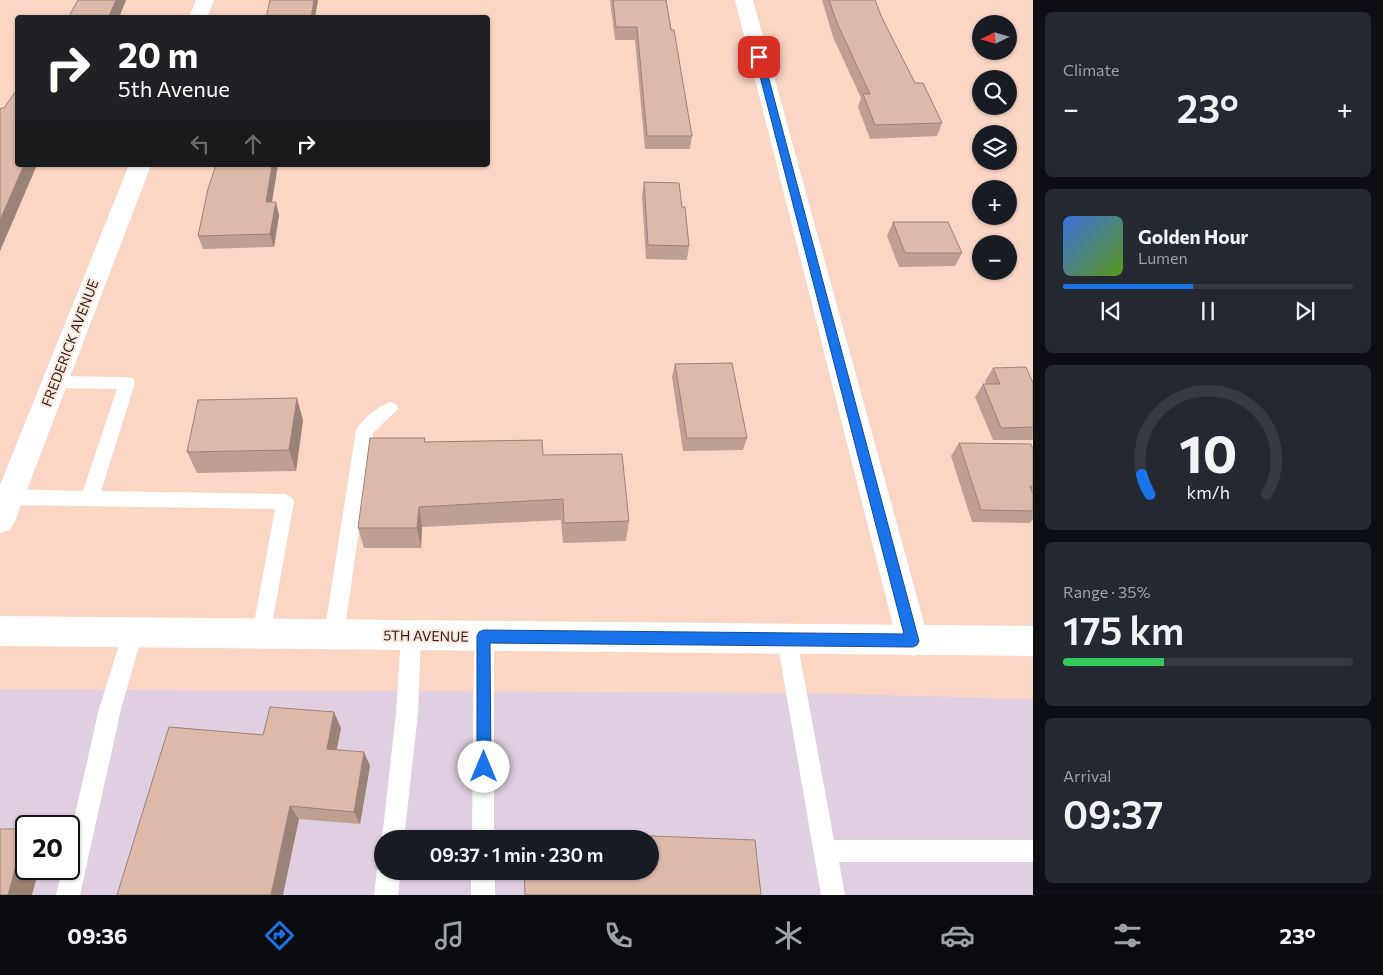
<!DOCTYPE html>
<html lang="en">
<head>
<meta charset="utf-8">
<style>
  :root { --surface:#171b24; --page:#242831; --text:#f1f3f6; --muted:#9ea1a6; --line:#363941; --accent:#1a73e8 }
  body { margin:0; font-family:Commissioner,sans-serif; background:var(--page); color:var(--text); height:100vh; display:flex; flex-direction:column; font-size:19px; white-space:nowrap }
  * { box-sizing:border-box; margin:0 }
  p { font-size:16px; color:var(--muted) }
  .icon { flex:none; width:28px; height:28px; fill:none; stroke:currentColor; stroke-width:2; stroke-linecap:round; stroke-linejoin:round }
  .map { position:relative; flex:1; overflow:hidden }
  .side { display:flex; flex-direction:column; gap:12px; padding:12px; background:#0d0f14; width:350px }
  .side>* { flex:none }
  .hud { position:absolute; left:15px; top:15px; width:475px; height:152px; border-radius:5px; box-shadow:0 1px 4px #0004; background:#202124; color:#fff; overflow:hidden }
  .needle { width:32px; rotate:265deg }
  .fabs { position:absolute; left:972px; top:15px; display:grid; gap:10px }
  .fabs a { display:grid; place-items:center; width:45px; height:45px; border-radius:50%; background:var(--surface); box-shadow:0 1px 4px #0004; font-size:25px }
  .speed { position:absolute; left:15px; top:815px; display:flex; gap:10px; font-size:25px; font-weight:700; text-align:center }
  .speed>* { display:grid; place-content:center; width:65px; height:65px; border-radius:50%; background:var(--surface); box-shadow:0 1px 4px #0004; line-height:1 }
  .speed .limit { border:2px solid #111; border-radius:8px; background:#fff; color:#111 }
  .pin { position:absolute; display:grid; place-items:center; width:42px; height:42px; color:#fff; margin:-21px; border-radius:10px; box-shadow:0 2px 8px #0006 }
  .me { position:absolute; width:55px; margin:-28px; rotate:0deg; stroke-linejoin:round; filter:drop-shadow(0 0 4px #0008) }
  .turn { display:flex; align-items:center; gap:18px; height:105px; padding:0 20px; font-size:22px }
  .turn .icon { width:65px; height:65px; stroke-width:2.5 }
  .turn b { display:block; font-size:35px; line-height:42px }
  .lanes { display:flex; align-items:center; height:48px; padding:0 20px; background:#0003; justify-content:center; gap:25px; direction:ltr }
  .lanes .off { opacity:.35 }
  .big { font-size:38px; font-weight:600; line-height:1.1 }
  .side .tile { flex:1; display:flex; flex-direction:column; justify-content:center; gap:8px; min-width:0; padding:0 18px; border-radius:8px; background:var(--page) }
  .side .dial { align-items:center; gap:0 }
  .dial svg { height:130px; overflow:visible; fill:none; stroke:var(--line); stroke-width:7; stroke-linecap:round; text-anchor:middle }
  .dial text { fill:var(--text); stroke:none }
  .song { display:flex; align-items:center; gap:15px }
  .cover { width:60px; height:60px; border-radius:8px; background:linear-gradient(135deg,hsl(220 70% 55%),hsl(90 70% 35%)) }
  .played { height:5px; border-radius:2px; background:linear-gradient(90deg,var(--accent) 45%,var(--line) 45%) }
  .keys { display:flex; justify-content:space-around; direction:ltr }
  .heat { display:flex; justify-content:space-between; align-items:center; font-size:28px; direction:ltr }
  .charge { height:8px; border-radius:4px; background:linear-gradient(90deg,#34c759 35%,var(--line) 0) }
  .trip { position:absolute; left:374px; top:830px; width:285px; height:50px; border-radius:25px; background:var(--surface); box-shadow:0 1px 4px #0004; font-weight:600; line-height:50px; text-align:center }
  .tabs { display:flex; height:80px; justify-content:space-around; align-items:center; background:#090b0e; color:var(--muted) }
  .tabs .icon { width:35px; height:35px }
  .tabs .current { color:var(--accent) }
  .tabs b { font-size:22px; color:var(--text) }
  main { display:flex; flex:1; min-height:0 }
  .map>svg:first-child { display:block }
  .industrial { fill:#e0cfe1; fill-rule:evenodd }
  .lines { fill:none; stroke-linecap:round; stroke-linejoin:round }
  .lane { fill:#fff; fill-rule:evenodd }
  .street { fill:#fff; fill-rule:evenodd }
  .secondary { fill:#fff; fill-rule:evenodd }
  .wall { fill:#be9f91 }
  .shaded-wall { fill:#9b8276 }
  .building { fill:#ddb9a9; stroke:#9b8276 }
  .route { fill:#1a73e8; stroke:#114b97 }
  .labels { text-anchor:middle; stroke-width:4; stroke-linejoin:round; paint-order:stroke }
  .street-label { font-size:14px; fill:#2c1f19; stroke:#fde7dd }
</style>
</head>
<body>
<main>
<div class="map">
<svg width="1033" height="895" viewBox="0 0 1033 895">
  <rect width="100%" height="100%" fill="#fbd6c5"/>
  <!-- industrial -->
  <path class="industrial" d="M0 689 800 693 1033 699V895H0ZM26 826H69V869H26ZM382 839H650V871H382Z"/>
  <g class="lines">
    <!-- lane -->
    <path class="lane" d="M55 376 127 377 133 378 135 383 101 491 285 494 291 497 294 502 269 641 262 643 255 641 252 634 275 509 10 505 4 502 1 497 4 492 10 489 83 491 117 389 55 388 49 387 47 382 49 377Z
      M390 402 396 404 398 409 373 433 344 635 341 642 334 644 327 642 324 635 356 430C362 419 379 406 390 402Z
      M133 623 140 625 143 632 121 709 80 895H56L62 869H69V841L99 709 123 632 126 625Z
      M411 627 418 629 421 636 418 713 404 839H382V841V839L396 713 401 636 404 629Z
      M484 627 491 629 494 636V839H472L474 636 477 629Z
      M787 631 794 633 797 640 834 840H1033V862H839L845 895H821L777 640 780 633Z
      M382 862V871H401L398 895H374L377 871Z
      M471 871H495V895H471Z"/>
    <!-- street -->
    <path class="street" d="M196 0H214L207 18H189Z
      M735 0H753L929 641 924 651 913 656 902 651 897 641Z
      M129 165H151L15 521 10 530 0 533V485Z"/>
    <!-- secondary -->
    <path class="secondary" d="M0 616 1033 626V656L0 646Z"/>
  </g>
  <!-- wall -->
  <path class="wall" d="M610 0H666L692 136 690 149H645L635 40H615Z
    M822 0H875L882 18 915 83 942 123 937 136 870 139 858 107 861 98 833 37Z
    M644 182 682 207 689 246 687 260 646 259 642 196Z
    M272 202 279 215 274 247 203 249 198 236Z
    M893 222 962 253 955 266 899 267 887 236Z
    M675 364 747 438 743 450 683 451 672 377Z
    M993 368 1033 383V440H993L975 397 983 384H986L985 381Z
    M303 420 296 471 197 473 187 452Z
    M425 442 543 455 629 521 626 541 563 543 561 520 422 527 421 548H364L358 528Z
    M959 443 1033 449V519L1030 523 972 522 951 456Z
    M169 727 263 735 341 728 336 750 364 752 370 766 360 824 299 819Z"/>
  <!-- shaded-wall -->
  <path class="shaded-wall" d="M116 0H126L119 18H108Z
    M314 0H318L315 18H311Z
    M24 165H37L0 251V220Z
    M272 165H278L270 215 266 202Z
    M276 202 279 215 274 247 270 234Z
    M297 398 303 420 296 471 289 450Z
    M419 507 422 527 421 548 417 528Z
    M334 712 341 728 334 763 327 749Z
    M364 752 370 766 360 824 354 812Z
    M290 806 299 819 283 895H271Z
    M26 831V869H39L32 895H8Z"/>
  <!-- building -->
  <path class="building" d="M78 0H116L108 18H68Z
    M270 0H314L311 18H266Z
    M613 0H666L671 30H674L692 136H647L637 27H616Z
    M829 0H875L882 18 915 83H923L942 123 875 125 863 94H870L837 23Z
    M18 88V165H24L0 220V110L1 108H4Z
    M216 165H272L266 202H276L270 234 198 236 208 189Z
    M644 182 679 183 682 207H685L689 246 648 245Z
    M893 222H948L962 253H905Z
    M732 363 747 438H687L675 364Z
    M1026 367 1033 383V427L1001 428 983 384H1000L993 368Z
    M297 398 289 450 187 452 198 400Z
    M370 438H425L424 442 542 440 543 455 622 454 629 521 564 523 563 499 419 507 417 528H358Z
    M959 443 1031 444 1033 449V487L1030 486 1033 494V511L981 510Z
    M270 707 334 712 327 749 364 752 354 812 290 806 271 895H117L169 727 263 735Z
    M0 829H26L8 895H0Z
    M626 835 755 840 761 895H525L524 871H650V839H626Z"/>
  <!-- route -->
  <path class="route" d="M759 55 763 57 919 641 917 645 913 647 490 643 491 767 489 772 484 774 479 772 477 767V636L479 632 484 630 904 634 755 57Z"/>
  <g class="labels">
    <!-- street labels -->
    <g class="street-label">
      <text transform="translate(70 343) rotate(-69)" y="5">FREDERICK AVENUE</text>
      <text transform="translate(426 636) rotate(1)" y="5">5TH AVENUE</text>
    </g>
  </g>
</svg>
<div class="fabs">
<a><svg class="needle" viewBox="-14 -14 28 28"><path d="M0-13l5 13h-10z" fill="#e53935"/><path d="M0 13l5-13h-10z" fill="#9ea1a6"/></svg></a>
<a><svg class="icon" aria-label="search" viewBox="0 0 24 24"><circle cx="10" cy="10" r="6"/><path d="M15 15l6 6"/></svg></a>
<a><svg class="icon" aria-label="layers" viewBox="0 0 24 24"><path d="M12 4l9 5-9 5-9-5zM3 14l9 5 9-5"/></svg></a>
<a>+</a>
<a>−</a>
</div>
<div class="speed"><div class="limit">20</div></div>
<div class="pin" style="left:759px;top:57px;background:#d93025"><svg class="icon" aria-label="arrive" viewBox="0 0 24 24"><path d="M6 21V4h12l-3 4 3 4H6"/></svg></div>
<svg class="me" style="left:484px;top:767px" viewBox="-20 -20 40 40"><circle r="19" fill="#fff"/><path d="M0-13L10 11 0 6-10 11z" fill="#1a73e8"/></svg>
<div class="trip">09:37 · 1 min · 230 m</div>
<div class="hud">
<div class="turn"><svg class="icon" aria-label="right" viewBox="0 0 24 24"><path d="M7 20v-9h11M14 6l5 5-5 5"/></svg><div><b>20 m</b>5th Avenue</div></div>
<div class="lanes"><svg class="icon off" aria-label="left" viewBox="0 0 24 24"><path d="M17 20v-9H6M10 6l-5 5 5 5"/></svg><svg class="icon off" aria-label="ahead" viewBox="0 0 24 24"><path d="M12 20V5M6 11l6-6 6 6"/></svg><svg class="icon" aria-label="right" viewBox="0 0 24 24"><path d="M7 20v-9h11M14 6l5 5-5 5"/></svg></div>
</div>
</div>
<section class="side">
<div class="tile"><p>Climate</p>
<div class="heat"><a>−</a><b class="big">23°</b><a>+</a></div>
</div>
<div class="tile">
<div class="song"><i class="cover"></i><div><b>Golden Hour</b><p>Lumen</p></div></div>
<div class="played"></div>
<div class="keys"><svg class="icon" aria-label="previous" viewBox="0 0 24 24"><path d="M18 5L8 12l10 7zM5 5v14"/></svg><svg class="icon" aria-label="pause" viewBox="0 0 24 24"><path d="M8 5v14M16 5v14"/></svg><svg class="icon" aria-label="next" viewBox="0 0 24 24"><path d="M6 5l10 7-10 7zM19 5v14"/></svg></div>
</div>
<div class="tile dial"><svg viewBox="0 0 100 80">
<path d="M14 69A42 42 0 1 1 86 69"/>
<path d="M14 69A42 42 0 0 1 9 57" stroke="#1a73e8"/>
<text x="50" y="56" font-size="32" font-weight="700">10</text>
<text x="50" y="72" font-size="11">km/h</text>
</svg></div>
<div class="tile"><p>Range · 35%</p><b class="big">175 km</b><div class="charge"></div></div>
<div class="tile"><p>Arrival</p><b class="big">09:37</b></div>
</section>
</main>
<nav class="tabs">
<b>09:36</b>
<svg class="icon current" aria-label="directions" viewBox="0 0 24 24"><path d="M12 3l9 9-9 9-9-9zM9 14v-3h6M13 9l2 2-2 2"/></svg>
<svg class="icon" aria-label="music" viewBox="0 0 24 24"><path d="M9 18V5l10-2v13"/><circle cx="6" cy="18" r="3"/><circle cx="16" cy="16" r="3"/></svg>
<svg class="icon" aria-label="phone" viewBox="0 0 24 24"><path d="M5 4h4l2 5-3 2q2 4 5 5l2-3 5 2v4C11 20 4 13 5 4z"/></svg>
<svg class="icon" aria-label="climate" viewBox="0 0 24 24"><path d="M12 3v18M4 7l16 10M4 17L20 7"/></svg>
<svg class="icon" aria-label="car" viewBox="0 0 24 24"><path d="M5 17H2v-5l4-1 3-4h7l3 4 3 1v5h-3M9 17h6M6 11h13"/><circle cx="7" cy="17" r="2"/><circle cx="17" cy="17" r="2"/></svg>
<svg class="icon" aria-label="filters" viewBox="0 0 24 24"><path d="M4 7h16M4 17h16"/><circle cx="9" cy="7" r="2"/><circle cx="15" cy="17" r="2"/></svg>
<b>23°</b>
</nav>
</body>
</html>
